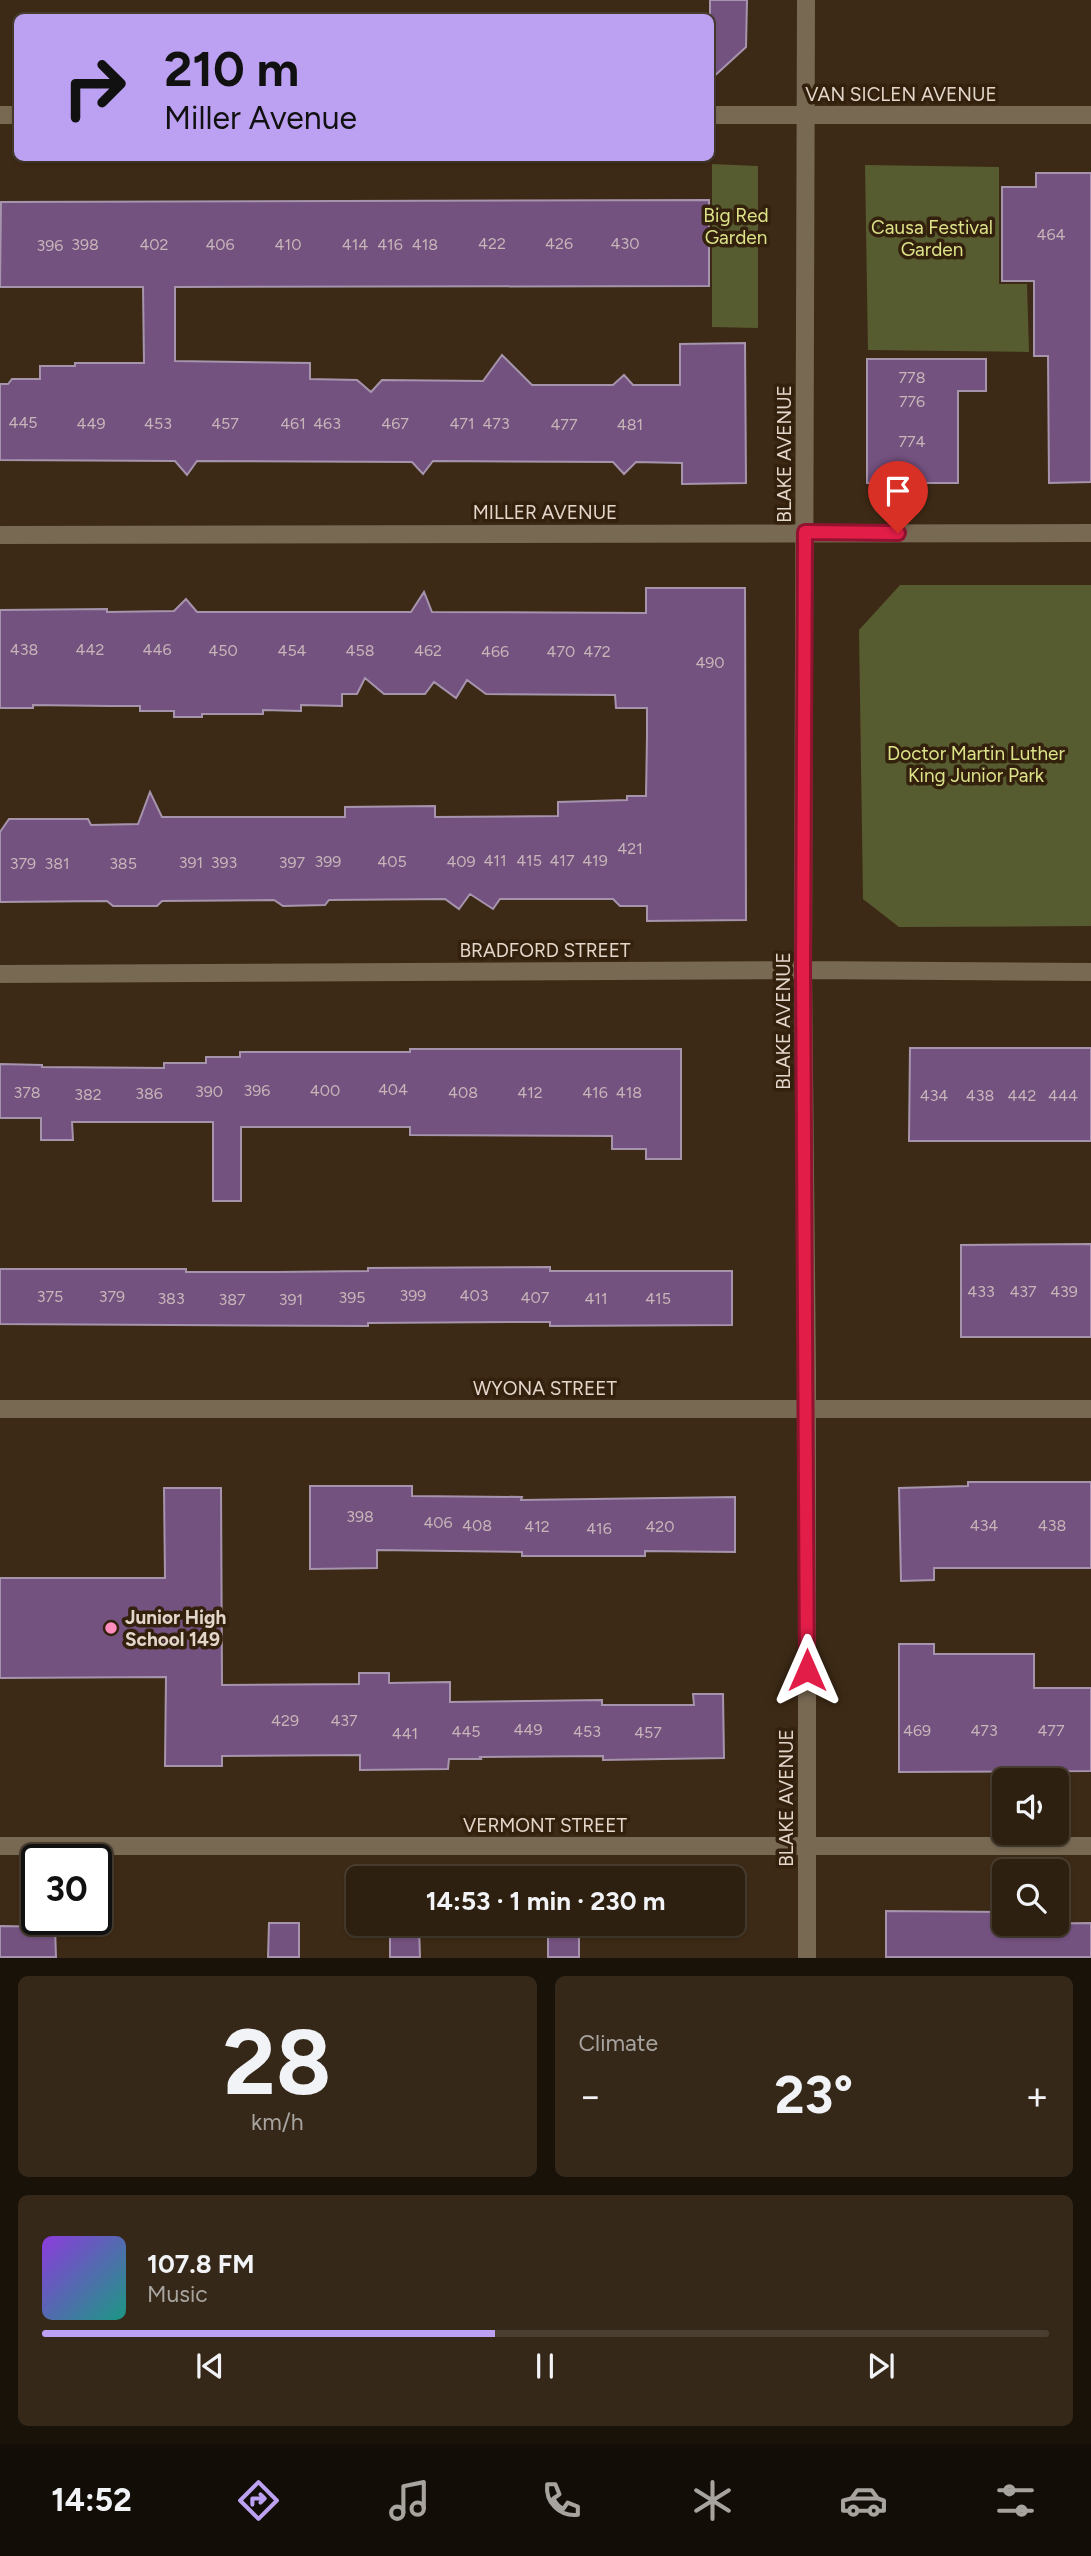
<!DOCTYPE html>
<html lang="en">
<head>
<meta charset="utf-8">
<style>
  :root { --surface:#2e2010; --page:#362819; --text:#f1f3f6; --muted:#a7a39f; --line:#493e30; --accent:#bca0f2 }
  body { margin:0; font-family:Figtree,sans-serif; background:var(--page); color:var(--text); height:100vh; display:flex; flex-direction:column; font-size:26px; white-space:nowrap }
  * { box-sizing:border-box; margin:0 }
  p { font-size:23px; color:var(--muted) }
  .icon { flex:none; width:38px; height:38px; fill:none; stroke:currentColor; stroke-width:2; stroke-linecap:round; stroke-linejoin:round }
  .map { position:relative; height:1958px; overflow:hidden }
  .sheet { display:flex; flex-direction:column; gap:18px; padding:18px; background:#191209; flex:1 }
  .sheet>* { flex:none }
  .banner { position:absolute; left:14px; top:14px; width:700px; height:147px; border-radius:10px; box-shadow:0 2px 5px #0004,0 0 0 2px var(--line); background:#bca0f2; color:#111; overflow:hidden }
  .fabs { position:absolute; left:992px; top:1768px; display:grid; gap:14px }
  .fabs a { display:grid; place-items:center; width:77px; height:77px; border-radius:10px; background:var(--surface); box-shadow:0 2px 5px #0004,0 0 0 2px var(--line); font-size:35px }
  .speed { position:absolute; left:21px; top:1844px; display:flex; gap:14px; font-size:35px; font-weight:700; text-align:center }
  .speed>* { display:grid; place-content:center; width:91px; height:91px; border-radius:50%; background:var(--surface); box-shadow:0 2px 5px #0004,0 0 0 2px var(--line); line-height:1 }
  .speed .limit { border:4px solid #111; border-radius:10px; background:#fff; color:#111 }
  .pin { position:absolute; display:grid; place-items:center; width:60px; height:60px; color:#fff; margin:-72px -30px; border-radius:50% 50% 50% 0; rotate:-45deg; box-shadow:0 0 7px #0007 }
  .pin .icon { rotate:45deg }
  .me { position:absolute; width:77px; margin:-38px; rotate:0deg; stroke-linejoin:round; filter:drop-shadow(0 0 5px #0008) }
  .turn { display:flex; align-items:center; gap:24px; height:147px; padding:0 35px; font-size:32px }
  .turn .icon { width:91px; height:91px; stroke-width:2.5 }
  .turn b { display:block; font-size:49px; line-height:60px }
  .big { font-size:52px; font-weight:700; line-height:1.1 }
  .sheet .tile { flex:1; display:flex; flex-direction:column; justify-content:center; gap:10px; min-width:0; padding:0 24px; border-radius:10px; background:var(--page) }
  .sheet .dial { align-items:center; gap:0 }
  .dial b { font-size:91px; line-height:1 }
  .song { display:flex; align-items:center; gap:21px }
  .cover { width:84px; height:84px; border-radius:10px; background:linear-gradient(135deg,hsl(270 70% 55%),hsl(170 70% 35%)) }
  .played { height:7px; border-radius:4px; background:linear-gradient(90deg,var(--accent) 45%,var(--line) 45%) }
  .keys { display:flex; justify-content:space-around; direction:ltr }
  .heat { display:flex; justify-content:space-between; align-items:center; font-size:38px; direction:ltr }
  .sheet .tiles { flex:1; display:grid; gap:18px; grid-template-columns:1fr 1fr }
  .tile:last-child { grid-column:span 2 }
  .trip { position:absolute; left:346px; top:1866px; width:399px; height:70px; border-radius:10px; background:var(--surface); box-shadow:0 2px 5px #0004,0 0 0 2px var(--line); font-weight:700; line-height:70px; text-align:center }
  .tab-bar { display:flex; height:112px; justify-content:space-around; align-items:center; background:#120d06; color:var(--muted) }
  .tab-bar .icon { width:49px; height:49px }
  .tab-bar .active { color:var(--accent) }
  .tab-bar b { font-size:32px; color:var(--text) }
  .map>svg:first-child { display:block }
  .green { fill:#575b30 }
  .building { fill:#745280; stroke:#a694ad; stroke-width:2 }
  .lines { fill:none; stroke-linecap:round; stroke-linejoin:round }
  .minor { stroke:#786953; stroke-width:18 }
  .route-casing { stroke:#92132f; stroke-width:18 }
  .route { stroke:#e11d48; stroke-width:12 }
  .poi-dot { fill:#fd8ebe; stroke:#33200d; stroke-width:2.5 }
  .labels { text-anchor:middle; stroke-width:7; stroke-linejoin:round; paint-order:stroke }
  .number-label { font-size:16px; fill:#c7b5b8 }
  .street-label { font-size:19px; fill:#e3d6ca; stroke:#33200d }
  .park-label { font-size:19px; fill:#dce389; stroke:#33200d }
  .poi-label { font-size:19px; font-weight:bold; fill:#e3d6ca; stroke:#33200d; text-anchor:start }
</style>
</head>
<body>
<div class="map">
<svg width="1091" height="1958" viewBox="0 0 1091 1958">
  <rect width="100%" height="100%" fill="#3d2a16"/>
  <!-- green -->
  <path class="green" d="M712 164 758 166V328L712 327Z
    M865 165 999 167V284H1027L1029 352 868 350Z
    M900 585H1091V926L899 927 863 899 859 630Z"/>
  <!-- building -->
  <path class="building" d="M710 0H747L746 47 710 80Z
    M1036 173H1091V482L1049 483 1048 356H1034V281H1002V187H1036Z
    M709 200V286L175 287V361L310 363V379L357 380 371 392 382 380 483 381 502 355 532 385H613L624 375 633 385H680V344L745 343 746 483 682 484V463L636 462 624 474 613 462 433 461 423 474 412 462 197 461 187 475 175 461 0 460V384H8L12 379H40V366H75V363H144L143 287H0L1 202Z
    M867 359H986V391H958V483H867Z
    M646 588H745L746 920 647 921V906H620L613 899H500L493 909 470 894 459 909 445 899 329 900 325 905 283 906 274 900 162 901 157 906H113L107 901 0 902V832L9 819H88L91 825 138 824 150 792 162 817H345V807L435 806V817L558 816V802L627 800V796H646L647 736V708H616L615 695 486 694 467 680 456 698 434 682 425 694H384L365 678 357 694H342V706L301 705V711L263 710V714H202V717H174V711H140V706H110L33 705V708H0V610L107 609V612L174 611 186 599 197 612H411L424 592 432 612 646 613Z
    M910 1048H1091V1141H909Z
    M410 1049H681V1159H646V1149H612V1136L410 1135V1127H241V1201H213V1122H72L73 1140H41V1118H0V1064L42 1065V1067L164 1068V1063H206V1057H240V1052H410Z
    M1091 1244V1337H961V1245Z
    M550 1267V1271H732V1325L550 1326V1322H520L368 1323V1326L0 1324V1269H186V1272H276L368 1271V1268Z
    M968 1482H1091V1568H934V1580L901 1581 899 1488 968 1486Z
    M310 1486H412V1496L522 1497 521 1500 735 1497V1552L645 1551V1556H522V1552L377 1550V1568L310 1569Z
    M164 1488H221L222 1685 359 1684V1673H389V1683L450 1682V1702L602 1700V1705H694L693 1694H723L724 1758 603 1760V1756L480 1757 481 1759H449L448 1769 360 1770V1755L222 1756V1766H165L166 1677 0 1678V1578H165Z
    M899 1644H934V1654H1034V1688H1091V1771L899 1772Z
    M886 1911 1004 1912V1923L1011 1924 1091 1923V1957H886Z
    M269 1923H299V1957H268Z
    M548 1923H579V1957H548Z
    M0 1926 55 1927 56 1957H0Z
    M390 1926H419L420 1957H390Z"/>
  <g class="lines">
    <!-- minor -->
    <path class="minor" d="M806 0 803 970 807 1370V1958
      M0 115H18
      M710 115H1091
      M0 535 1091 533
      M0 974 803 970 1091 972
      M0 1409H1091
      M0 1846H1091"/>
  </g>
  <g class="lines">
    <!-- route casing -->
    <g class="route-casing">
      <path id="route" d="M807 1670 803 970 805 532 898 533"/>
    </g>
    <!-- route -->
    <use href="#route" class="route"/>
  </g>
  <!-- markers -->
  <circle class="poi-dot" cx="111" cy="1628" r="7"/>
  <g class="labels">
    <!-- number labels -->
    <g class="number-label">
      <text x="1051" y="240">464</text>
      <text x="492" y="249">422</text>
      <text x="559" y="249">426</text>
      <text x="625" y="249">430</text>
      <text x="85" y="250">398</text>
      <text x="154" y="250">402</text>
      <text x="220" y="250">406</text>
      <text x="288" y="250">410</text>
      <text x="355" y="250">414</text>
      <text x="390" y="250">416</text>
      <text x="425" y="250">418</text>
      <text x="50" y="251">396</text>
      <text x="912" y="383">778</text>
      <text x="912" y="407">776</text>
      <text x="23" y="428">445</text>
      <text x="91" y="429">449</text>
      <text x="158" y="429">453</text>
      <text x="225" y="429">457</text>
      <text x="293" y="429">461</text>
      <text x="327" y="429">463</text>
      <text x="395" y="429">467</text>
      <text x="462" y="429">471</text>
      <text x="496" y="429">473</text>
      <text x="564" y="430">477</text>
      <text x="630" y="430">481</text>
      <text x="912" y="447">774</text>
      <text x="24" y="655">438</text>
      <text x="90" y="655">442</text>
      <text x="157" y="655">446</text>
      <text x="223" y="656">450</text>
      <text x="292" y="656">454</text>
      <text x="360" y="656">458</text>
      <text x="428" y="656">462</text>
      <text x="495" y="657">466</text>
      <text x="561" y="657">470</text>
      <text x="597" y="657">472</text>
      <text x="710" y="668">490</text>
      <text x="630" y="854">421</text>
      <text x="495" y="866">411</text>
      <text x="529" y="866">415</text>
      <text x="562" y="866">417</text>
      <text x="595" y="866">419</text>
      <text x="328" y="867">399</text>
      <text x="392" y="867">405</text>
      <text x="461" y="867">409</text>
      <text x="191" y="868">391</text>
      <text x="224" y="868">393</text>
      <text x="292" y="868">397</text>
      <text x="23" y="869">379</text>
      <text x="57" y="869">381</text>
      <text x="123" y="869">385</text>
      <text x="393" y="1095">404</text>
      <text x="257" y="1096">396</text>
      <text x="325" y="1096">400</text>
      <text x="209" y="1097">390</text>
      <text x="27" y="1098">378</text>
      <text x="463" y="1098">408</text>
      <text x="530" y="1098">412</text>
      <text x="595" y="1098">416</text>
      <text x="629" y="1098">418</text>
      <text x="149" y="1099">386</text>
      <text x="88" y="1100">382</text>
      <text x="934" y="1101">434</text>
      <text x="980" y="1101">438</text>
      <text x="1022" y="1101">442</text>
      <text x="1063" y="1101">444</text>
      <text x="981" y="1297">433</text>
      <text x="1023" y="1297">437</text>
      <text x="1064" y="1297">439</text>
      <text x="413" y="1301">399</text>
      <text x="474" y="1301">403</text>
      <text x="50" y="1302">375</text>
      <text x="112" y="1302">379</text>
      <text x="352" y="1303">395</text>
      <text x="535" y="1303">407</text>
      <text x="171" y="1304">383</text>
      <text x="596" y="1304">411</text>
      <text x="658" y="1304">415</text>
      <text x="232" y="1305">387</text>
      <text x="291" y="1305">391</text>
      <text x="360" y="1522">398</text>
      <text x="438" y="1528">406</text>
      <text x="477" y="1531">408</text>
      <text x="984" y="1531">434</text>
      <text x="1052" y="1531">438</text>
      <text x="537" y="1532">412</text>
      <text x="660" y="1532">420</text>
      <text x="599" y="1534">416</text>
      <text x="285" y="1726">429</text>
      <text x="344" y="1726">437</text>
      <text x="528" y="1735">449</text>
      <text x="917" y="1736">469</text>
      <text x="984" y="1736">473</text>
      <text x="1051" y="1736">477</text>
      <text x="466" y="1737">445</text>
      <text x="587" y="1737">453</text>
      <text x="648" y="1738">457</text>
      <text x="405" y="1739">441</text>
    </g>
    <!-- street labels -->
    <g class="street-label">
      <text x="901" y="101">VAN SICLEN AVENUE</text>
      <text transform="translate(784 454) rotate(-90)" y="7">BLAKE AVENUE</text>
      <text x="545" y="519">MILLER AVENUE</text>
      <text x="545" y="957">BRADFORD STREET</text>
      <text transform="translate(783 1021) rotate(-90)" y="7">BLAKE AVENUE</text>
      <text x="545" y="1395">WYONA STREET</text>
      <text transform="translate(786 1798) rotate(-90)" y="7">BLAKE AVENUE</text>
      <text x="545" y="1832">VERMONT STREET</text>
    </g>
    <!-- park labels -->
    <g class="park-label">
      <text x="736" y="222">Big Red<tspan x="736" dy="22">Garden</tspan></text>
      <text x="932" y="234">Causa Festival<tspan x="932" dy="22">Garden</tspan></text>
      <text x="976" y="760">Doctor Martin Luther<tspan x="976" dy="22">King Junior Park</tspan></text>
    </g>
    <!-- poi labels -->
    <g class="poi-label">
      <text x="125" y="1624">Junior High<tspan x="125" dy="22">School 149</tspan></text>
    </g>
  </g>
</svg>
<div class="fabs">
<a><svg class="icon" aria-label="sound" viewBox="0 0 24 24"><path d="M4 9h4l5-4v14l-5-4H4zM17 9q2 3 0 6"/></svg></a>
<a><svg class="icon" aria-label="search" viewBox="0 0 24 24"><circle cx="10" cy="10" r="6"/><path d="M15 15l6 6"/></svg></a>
</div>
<div class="speed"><div class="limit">30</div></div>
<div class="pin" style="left:898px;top:533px;background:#d93025"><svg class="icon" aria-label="arrive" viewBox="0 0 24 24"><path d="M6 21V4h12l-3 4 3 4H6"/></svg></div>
<svg class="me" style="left:807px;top:1670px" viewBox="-20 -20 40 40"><path d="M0-17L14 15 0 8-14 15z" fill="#e11d48" stroke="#fff" stroke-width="4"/></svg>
<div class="trip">14:53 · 1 min · 230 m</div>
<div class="banner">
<div class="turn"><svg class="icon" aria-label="right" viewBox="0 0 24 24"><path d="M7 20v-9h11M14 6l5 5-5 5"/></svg><div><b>210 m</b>Miller Avenue</div></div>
</div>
</div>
<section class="sheet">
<div class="tiles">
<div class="tile dial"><b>28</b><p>km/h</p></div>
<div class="tile"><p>Climate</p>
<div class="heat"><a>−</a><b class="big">23°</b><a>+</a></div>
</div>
<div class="tile">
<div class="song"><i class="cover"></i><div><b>107.8 FM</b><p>Music</p></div></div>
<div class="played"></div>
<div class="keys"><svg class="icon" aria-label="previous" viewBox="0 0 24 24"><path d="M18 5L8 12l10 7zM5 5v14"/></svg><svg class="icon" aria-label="pause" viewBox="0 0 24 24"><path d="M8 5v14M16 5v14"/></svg><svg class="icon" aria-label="next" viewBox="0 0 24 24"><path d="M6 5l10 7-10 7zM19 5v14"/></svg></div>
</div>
</div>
</section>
<nav class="tab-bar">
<b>14:52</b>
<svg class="icon active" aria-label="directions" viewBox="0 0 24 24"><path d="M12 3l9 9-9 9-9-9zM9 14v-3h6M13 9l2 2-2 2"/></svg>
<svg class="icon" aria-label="music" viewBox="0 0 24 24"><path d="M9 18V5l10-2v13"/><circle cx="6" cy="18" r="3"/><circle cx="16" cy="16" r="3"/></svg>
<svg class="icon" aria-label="phone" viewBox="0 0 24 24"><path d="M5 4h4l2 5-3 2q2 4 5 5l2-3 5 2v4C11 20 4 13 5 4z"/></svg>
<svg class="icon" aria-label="climate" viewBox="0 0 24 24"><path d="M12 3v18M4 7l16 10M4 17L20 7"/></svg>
<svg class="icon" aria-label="car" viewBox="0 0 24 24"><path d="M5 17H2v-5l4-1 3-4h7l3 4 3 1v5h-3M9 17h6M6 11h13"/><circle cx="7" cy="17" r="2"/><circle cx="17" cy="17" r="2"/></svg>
<svg class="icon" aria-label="filters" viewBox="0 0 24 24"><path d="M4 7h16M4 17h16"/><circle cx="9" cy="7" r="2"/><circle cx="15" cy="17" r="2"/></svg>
</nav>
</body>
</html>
